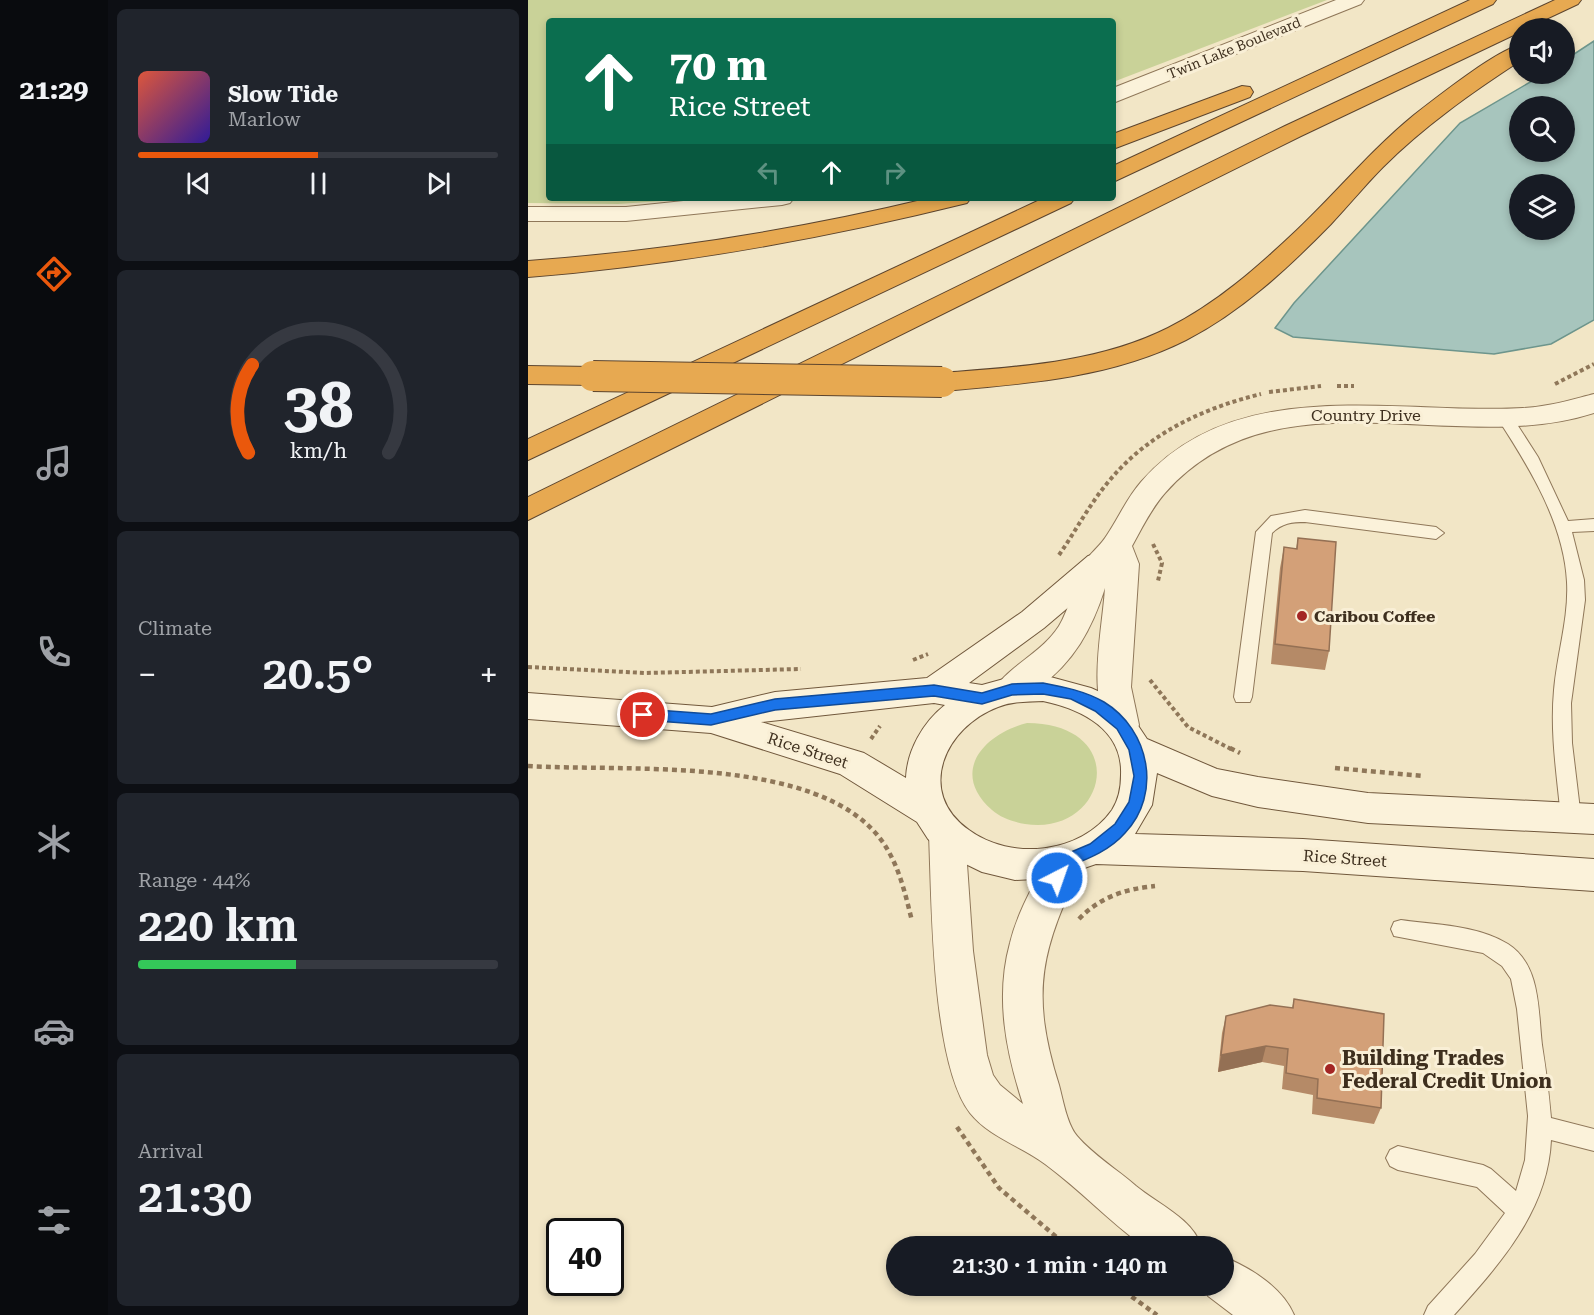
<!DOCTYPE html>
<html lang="en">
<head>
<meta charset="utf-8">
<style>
  :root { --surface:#171b24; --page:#20242c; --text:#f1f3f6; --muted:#9ea1a6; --line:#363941; --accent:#ea580c }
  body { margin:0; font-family:"Roboto Serif",serif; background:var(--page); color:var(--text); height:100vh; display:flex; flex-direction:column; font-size:22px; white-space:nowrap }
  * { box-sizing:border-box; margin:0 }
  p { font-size:20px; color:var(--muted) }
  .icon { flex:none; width:33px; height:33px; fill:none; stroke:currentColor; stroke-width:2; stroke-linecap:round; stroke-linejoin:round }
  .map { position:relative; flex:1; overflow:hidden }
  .panel { display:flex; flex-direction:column; gap:9px; padding:9px; background:#0d0f14; width:420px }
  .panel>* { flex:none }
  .top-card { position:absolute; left:18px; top:18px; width:570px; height:183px; border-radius:6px; box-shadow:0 3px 9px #0003; background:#0b6e4f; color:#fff; overflow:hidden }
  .tools { position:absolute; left:981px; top:18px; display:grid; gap:12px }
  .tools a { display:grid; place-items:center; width:66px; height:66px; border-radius:50%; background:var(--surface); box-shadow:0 3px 9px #0003; font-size:30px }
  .speed { position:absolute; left:18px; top:1218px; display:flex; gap:12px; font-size:30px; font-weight:700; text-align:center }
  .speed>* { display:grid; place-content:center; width:78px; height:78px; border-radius:50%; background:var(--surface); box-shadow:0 3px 9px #0003; line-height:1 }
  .speed .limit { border:3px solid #111; border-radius:9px; background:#fff; color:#111 }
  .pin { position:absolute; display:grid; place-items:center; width:51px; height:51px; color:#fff; margin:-26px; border:3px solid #fff; border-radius:50%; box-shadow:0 2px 6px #0007 }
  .me { position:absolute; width:66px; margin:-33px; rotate:41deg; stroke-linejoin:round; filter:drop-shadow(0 0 4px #0008) }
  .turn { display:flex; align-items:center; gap:21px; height:126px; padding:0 24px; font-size:27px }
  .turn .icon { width:78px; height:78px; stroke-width:2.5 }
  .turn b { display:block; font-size:42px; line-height:51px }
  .lanes { display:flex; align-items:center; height:57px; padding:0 24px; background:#0003; justify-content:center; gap:30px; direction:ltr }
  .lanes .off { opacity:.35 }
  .big { font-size:45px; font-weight:600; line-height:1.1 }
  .panel .widget { flex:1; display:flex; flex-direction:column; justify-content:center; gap:9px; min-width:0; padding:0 21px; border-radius:9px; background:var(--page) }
  .panel .dial { align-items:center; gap:0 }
  .dial svg { height:156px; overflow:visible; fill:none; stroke:var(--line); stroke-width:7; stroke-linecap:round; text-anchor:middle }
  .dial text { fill:var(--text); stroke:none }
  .song { display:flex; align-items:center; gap:18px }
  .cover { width:72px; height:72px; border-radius:9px; background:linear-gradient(135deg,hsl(10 70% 55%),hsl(250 70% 35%)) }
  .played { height:6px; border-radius:3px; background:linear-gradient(90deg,var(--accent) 50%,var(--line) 50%) }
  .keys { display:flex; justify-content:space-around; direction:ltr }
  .heat { display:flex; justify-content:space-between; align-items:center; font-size:33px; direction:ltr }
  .charge { height:9px; border-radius:4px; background:linear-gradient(90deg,#34c759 44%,var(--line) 0) }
  .trip { position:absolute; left:358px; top:1236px; width:348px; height:60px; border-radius:30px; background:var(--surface); box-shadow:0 3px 9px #0003; font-weight:600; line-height:60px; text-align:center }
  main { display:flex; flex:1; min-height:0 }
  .menu { display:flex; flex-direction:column; width:108px; justify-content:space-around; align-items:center; background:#090b0e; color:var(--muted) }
  .menu .icon { width:42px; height:42px }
  .menu .selected { color:var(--accent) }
  .menu b { font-size:27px; color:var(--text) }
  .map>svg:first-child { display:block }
  .green { fill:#c9d298 }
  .water { fill:#a7c5bd; stroke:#6d958c; stroke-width:1.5; fill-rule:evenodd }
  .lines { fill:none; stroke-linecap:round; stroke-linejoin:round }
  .service-casing { stroke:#8f7759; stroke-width:2 }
  .minor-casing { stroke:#8f7759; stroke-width:2 }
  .tertiary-casing { stroke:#8f7759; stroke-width:2 }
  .secondary-casing { stroke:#71583c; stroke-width:2 }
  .motorway-casing { stroke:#5d452e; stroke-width:2 }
  .path-far1 { stroke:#8f7759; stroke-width:4; stroke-dasharray:4 3; stroke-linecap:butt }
  .path { stroke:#8f7759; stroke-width:4.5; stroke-dasharray:5 4; stroke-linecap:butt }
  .service { fill:#fbf2da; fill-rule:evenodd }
  .minor { fill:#fbf2da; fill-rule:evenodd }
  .tertiary { fill:#fbf2da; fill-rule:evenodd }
  .secondary { fill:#fbf2da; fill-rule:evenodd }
  .motorway { fill:#e7a951; fill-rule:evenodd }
  .motorway-bridge-casing { stroke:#5d452e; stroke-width:32; stroke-linecap:butt }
  .motorway-bridge { stroke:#e7a951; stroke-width:30 }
  .wall { fill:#b58a67 }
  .shaded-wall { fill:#947054 }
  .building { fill:#d3a078; stroke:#947054; stroke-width:1.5 }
  .route { fill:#1a73e8; stroke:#114b97; stroke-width:1.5 }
  .poi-dot { fill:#a42624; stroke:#f9efd6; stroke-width:2 }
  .labels { text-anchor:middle; stroke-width:6; stroke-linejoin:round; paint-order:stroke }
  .far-street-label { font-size:14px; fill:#3e2f1e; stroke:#f9efd6 }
  .street-label { font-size:16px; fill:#3e2f1e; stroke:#f9efd6 }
  .poi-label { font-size:16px; font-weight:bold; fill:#3e2f1e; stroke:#f9efd6; text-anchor:start }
  .near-poi-label { font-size:20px; font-weight:bold; fill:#3e2f1e; stroke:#f9efd6; text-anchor:start }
</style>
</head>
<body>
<main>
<nav class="menu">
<b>21:29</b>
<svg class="icon selected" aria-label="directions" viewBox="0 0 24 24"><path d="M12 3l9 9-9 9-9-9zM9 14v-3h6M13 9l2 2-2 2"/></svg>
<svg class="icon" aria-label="music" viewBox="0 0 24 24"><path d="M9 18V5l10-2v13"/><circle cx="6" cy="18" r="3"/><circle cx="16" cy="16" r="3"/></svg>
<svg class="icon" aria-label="phone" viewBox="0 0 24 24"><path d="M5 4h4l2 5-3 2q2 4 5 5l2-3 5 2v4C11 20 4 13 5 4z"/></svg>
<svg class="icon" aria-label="climate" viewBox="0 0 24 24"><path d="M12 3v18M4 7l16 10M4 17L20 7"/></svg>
<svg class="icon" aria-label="car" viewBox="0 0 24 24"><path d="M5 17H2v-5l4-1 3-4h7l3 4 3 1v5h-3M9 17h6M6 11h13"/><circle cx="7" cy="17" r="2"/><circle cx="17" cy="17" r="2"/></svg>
<svg class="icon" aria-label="filters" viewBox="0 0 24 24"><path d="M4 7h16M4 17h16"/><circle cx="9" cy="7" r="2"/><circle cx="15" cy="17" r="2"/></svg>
</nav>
<section class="panel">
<div class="widget">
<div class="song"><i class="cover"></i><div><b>Slow Tide</b><p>Marlow</p></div></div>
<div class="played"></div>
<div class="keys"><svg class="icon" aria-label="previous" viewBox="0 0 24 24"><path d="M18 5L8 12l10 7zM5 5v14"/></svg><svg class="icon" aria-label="pause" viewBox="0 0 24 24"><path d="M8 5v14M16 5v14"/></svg><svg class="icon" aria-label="next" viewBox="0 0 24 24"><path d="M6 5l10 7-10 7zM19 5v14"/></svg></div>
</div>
<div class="widget dial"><svg viewBox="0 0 100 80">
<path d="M14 69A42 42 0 1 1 86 69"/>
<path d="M14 69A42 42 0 0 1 16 24" stroke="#ea580c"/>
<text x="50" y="56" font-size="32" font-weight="700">38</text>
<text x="50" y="72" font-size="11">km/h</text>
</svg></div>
<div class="widget"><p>Climate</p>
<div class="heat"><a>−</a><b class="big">20.5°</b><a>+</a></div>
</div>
<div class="widget"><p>Range · 44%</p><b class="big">220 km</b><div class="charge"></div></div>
<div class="widget"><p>Arrival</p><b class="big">21:30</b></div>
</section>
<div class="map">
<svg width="1066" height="1315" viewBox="0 0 1066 1315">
  <rect width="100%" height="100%" fill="#f2e6c6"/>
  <!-- green -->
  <path class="green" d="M0 0H799L585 82V21H21V198H180L90 204 0 203Z
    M499 723C605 724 579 837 497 824 486 822 473 818 464 810 421 772 456 734 499 723Z"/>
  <!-- water -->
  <path class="water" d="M1066 41V320L1023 344 966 354 765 337 747 328 766 303 932 123 1016 74H1036L1037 60ZM992 106H1036V152H992ZM992 184H1036V230H992Z"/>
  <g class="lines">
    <!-- service casing -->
    <g class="service-casing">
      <path id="service" d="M978 414 983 415 1010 457 1040 521 1066 519V531L1044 532 1056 580 1057 600 1043 703 1044 743 1053 818 1050 824 1043 826 1036 824 1033 818C1029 776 1022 733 1026 690 1029 654 1041 618 1039 582 1036 523 1001 467 970 419Z
        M777 510 908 527 916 533 908 539 777 522C764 522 754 523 744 533L724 697 722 702H708L706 697 728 532 743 516Z
        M873 920C908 925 949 925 980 944 1013 965 1010 1011 1014 1045 1018 1069 1021 1093 1023 1118L1066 1129V1151L1023 1140C1020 1211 971 1265 926 1315H896L900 1306 947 1254 977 1213 949 1187 870 1170 862 1166 858 1158 862 1150 870 1146 955 1165 963 1169 988 1191 997 1160 1000 1116 989 1009 983 979 974 966 955 953 866 936 863 929 866 922Z"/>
    </g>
    <!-- minor casing -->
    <g class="minor-casing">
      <path id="minor" d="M808 0H836L833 4 585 103V88Z
        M184 198H266L262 203 254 205 98 221H0V207H98Z"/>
    </g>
    <!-- tertiary casing -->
    <g class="tertiary-casing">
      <path id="tertiary" d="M1066 394V413C929 458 748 367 637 493 623 509 614 528 604 546L611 564 603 687 611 725 606 735 594 738 582 735C559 692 574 634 577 588 564 629 546 662 510 688 497 698 488 703 472 698L467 689C479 667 514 653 531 626 542 608 545 586 554 567 560 554 572 547 579 535 591 517 599 498 613 482 708 372 870 415 995 408 1020 407 1042 400 1066 394Z
        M419 820 432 824 437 835 445 951 459 1055 465 1075 472 1085 495 1104C478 1052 467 997 482 943 490 910 508 881 523 851L536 846 549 851 555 862C514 949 501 990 531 1085 535 1100 539 1124 549 1136 565 1155 590 1170 608 1186 630 1204 665 1219 673 1246H615C581 1221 551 1189 517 1164 493 1146 461 1137 442 1113 403 1062 404 901 401 835L406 824Z
        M696 1257C723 1268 755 1288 766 1315H705L680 1296 676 1286H696Z"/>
    </g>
    <!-- secondary casing -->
    <g class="secondary-casing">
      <path id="secondary" d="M571 553 582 556 587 564 582 572 516 628 441 683 454 685 483 677 515 675 563 688 583 697 599 709 619 739 689 769 730 777 840 793 1066 804V834L840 823 730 807 684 796 629 773 624 805 607 834 775 839 1066 859V891L775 871 568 864 527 878 487 880 454 872 417 854 400 839 389 822 312 774 183 733 0 719V693L184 707 247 692 399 678 494 612 560 556ZM515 701C553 709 595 729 593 775 593 787 591 799 584 810 553 854 483 861 441 830 387 792 417 727 470 707 484 701 500 702 515 701ZM406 703 417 705C395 722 379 751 378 778L336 753 233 722Z"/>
    </g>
    <!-- motorway casing -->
    <g class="motorway-casing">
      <path id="motorway" d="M942 0H968L965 4 585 182V166Z
        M1027 0H1053L1050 4 999 28H992V32L773 136 0 520V497L757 126Z
        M992 45V61C943 93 896 126 855 167 837 185 821 205 803 224 760 268 713 312 658 340 583 378 496 384 414 391L404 388 400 382 404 376 414 373C490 367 570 363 640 328 688 304 730 267 769 230 809 192 843 150 886 115 908 98 967 51 992 45Z
        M714 86 722 87 725 92 722 97 585 149V134Z
        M402 198H443L439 203C294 239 149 265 0 277V261C136 251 269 230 402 198Z
        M516 198H547L543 203 0 460V439Z
        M0 366 65 367 75 370 79 376 75 382 65 385 0 384Z"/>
    </g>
    <!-- path-far1 -->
    <path class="path-far1" d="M1027 384 1066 364
      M809 386H826
      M741 392 793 386
      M625 544 634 563 630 581
      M531 555C547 532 560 507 577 486 617 435 672 409 733 394
      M385 660 400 654
      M0 667 117 673 273 669
      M622 680 660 727 705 750
      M343 739 352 726"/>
    <!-- path -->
    <path class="path" d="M702 748 712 753
      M0 766C97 772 291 754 354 841 371 865 377 893 384 921
      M807 768 895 776
      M551 919C572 897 597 889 627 886
      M429 1127 471 1188 539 1246
      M589 1286 629 1315"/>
    <!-- service -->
    <use href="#service" class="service"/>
    <!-- minor -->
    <use href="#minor" class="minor"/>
    <!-- tertiary -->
    <use href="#tertiary" class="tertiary"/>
    <!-- secondary -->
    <use href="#secondary" class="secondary"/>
    <!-- motorway -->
    <use href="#motorway" class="motorway"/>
    <!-- motorway-bridge casing -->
    <g class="motorway-bridge-casing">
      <path id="motorway-bridge" d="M65 376 414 382"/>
    </g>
    <!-- motorway-bridge -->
    <use href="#motorway-bridge" class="motorway-bridge"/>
  </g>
  <!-- wall -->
  <path class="wall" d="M770 538 801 651 797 670 743 664 752 568 756 547 768 549Z
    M766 999 853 1108 846 1124 784 1114 785 1095 754 1089 756 1066 734 1062 690 1072 694 1033 698 1016 764 1008Z"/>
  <!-- shaded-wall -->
  <path class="shaded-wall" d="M738 1046 734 1062 690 1072 693 1055Z"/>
  <!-- building -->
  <path class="building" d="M770 538 808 542 801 651 747 644 756 547 769 549Z
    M766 999 856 1014 853 1108 789 1098 790 1079 758 1073 760 1049 738 1046 693 1055 698 1016 742 1005 765 1008Z"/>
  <!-- route -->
  <path class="route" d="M515 683C536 687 557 691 576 702 622 730 634 794 597 833 582 850 562 858 542 866L534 883 529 885 521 878 531 857 562 844 587 824 601 802 606 776 601 750 589 729 567 711 543 699 515 694 484 695 454 704 406 696 247 710 183 725 115 720 108 715 115 709 183 714 247 699 406 685 454 693 484 684Z"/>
  <!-- markers -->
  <g class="poi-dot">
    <circle cx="774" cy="616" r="6"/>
    <circle cx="802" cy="1069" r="6"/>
  </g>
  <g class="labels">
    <!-- far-street labels -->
    <g class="far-street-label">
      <text transform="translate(706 48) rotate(-22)" y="5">Twin Lake Boulevard</text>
    </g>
    <!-- street labels -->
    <g class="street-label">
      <text x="838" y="421">Country Drive</text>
      <text transform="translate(280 750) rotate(18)" y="6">Rice Street</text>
      <text transform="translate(817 858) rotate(4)" y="6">Rice Street</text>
    </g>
    <!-- poi labels -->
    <g class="poi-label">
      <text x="786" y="622">Caribou Coffee</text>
    </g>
    <!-- near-poi labels -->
    <g class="near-poi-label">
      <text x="814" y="1065">Building Trades<tspan x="814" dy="23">Federal Credit Union</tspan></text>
    </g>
  </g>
</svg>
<div class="tools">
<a><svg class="icon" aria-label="sound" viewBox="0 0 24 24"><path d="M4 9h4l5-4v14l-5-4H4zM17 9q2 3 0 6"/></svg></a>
<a><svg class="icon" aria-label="search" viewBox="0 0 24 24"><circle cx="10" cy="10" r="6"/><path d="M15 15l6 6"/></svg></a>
<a><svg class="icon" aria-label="layers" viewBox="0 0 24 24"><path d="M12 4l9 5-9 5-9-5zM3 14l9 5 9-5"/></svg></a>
</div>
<div class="speed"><div class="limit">40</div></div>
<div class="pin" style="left:115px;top:715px;background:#d93025"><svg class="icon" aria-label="arrive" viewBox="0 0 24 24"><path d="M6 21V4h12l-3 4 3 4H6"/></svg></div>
<svg class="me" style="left:529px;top:878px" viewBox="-20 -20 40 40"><circle r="17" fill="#1a73e8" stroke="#fff" stroke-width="3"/><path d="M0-11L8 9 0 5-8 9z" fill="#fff"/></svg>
<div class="trip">21:30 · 1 min · 140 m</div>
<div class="top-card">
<div class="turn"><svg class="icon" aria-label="ahead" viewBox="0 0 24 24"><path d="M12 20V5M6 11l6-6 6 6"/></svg><div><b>70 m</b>Rice Street</div></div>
<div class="lanes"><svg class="icon off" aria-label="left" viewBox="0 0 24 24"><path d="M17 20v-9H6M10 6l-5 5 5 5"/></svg><svg class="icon" aria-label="ahead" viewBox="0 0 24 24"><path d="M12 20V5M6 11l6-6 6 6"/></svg><svg class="icon off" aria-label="right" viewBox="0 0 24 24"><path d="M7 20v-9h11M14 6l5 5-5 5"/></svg></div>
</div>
</div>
</main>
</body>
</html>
